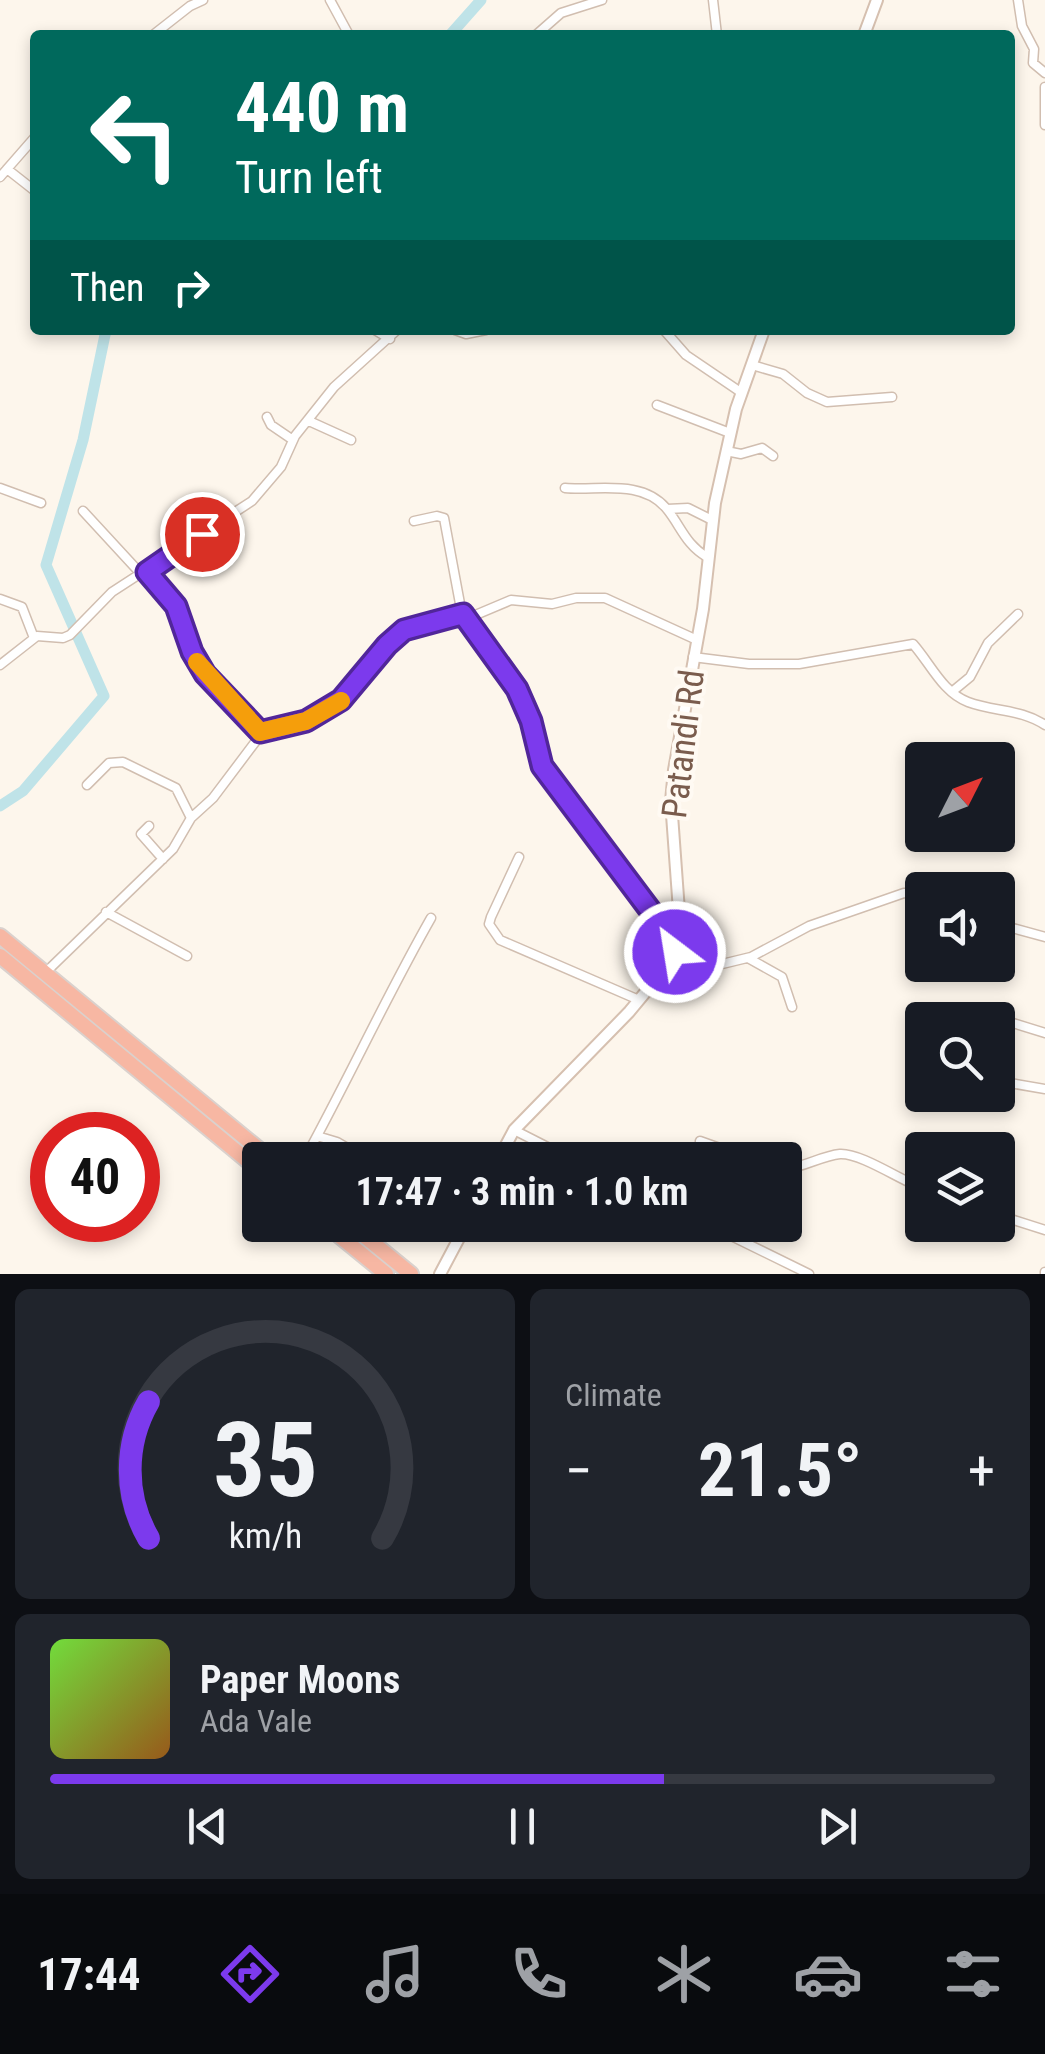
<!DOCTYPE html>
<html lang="en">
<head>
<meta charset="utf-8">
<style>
  :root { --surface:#171b24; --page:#20242c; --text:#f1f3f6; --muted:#9ea1a6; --line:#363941; --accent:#7c3aed }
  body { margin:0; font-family:"Roboto Condensed",sans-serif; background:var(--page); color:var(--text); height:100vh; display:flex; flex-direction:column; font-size:38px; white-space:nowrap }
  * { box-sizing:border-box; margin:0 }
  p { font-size:32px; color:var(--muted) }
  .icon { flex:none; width:55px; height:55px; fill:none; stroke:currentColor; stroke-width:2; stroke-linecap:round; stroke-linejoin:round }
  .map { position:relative; height:1274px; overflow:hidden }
  .panel { display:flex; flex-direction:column; gap:15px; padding:15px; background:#0d0f14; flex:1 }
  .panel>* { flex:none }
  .hud { position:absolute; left:30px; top:30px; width:985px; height:305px; border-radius:10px; box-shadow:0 5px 15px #0003; background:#00695c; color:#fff; overflow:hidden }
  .needle { width:65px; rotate:48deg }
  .tools { position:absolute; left:905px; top:742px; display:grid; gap:20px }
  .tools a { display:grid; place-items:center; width:110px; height:110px; border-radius:10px; background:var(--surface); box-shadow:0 5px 15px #0003; font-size:50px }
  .speed { position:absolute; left:30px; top:1112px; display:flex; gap:20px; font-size:50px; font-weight:700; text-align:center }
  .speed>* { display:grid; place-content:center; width:130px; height:130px; border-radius:50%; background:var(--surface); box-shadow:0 5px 15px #0003; line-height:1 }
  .speed .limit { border:15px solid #d22; background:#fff; color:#111 }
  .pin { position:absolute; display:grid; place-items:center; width:85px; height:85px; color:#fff; margin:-42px; border:5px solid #fff; border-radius:50%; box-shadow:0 2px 10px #0007 }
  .me { position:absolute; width:110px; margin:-55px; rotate:329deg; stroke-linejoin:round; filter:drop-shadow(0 0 8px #0008) }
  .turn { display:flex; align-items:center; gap:35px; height:210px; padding:0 40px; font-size:45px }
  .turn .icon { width:130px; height:130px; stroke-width:2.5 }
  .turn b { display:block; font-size:70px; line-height:85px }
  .then { display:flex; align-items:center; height:95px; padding:0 40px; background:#0003; gap:20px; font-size:38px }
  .big { font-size:75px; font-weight:700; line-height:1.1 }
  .panel .widget { flex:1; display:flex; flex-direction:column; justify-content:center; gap:15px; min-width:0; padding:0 35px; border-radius:15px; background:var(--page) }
  .panel .dial { align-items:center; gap:0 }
  .dial svg { height:260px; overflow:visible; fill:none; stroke:var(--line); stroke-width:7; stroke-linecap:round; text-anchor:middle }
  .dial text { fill:var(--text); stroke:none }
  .song { display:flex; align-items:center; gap:30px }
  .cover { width:120px; height:120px; border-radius:15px; background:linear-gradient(135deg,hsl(100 70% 55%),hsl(30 70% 35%)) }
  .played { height:10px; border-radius:5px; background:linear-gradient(90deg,var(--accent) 65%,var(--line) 65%) }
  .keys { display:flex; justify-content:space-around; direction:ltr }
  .heat { display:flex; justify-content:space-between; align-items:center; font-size:55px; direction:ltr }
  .panel .tiles { flex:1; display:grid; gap:15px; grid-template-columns:1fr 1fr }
  .widget:last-child { grid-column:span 2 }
  .trip { position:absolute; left:242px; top:1142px; width:560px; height:100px; border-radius:10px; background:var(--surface); box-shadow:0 5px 15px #0003; font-weight:700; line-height:100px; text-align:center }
  .menu { display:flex; height:160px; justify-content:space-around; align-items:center; background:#090b0e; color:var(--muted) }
  .menu .icon { width:70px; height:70px }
  .menu .selected { color:var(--accent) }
  .menu b { font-size:45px; color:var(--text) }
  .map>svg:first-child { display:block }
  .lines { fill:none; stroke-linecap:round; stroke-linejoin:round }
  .river { stroke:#bfe3e8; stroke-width:11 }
  .street-casing { stroke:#d1beb0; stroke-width:11 }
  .secondary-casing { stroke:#d6c0b0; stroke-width:14 }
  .highway-casing { stroke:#dad1cd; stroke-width:18 }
  .street { stroke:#fff; stroke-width:8 }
  .secondary { stroke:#fff; stroke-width:10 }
  .highway { stroke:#f7b7a3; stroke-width:14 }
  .route-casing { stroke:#51269a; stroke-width:25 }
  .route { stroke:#7c3aed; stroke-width:18 }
  .slow { stroke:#f59e0b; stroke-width:18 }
  .labels { text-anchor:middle; stroke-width:8; stroke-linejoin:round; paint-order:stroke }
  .street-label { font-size:35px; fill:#7a5c4d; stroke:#fffaf3 }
</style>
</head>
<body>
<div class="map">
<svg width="1045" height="1274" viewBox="0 0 1045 1274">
  <rect width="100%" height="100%" fill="#fdf6ec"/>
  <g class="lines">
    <!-- river -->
    <path class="river" d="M450 35 481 0
      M0 806 23 791 104 696 46 565 83 440 106 330"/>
    <!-- street casing -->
    <g class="street-casing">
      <path id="street" d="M330 0 349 35
        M713 0 717 35
        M1018 0 1022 26 1034 49 1033 63 1045 73
        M153 35 190 6 203 0
        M536 35 561 13 602 0
        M1045 87V125
        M7 169 35 191
        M0 177 35 137
        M375 330 390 339
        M455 330 466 334 486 330
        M664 330 686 355 742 393
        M752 365 783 374 807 393 827 402 892 397
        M657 405 730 433
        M267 417 271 425 293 440
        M309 421 351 440
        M726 451 741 454 762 448 773 456
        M0 488 41 503
        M565 488C598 491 641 479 666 508 681 526 685 544 707 557
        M667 509 688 508 712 520
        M83 511 142 575
        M414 521 437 516 444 518 461 609 517 689 531 721 543 766 677 946
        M0 599 22 607 34 638
        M466 619 511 600 552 604 576 598H605L697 640
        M693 657 749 664H799L913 644C930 663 943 693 968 702 995 712 1021 709 1045 725
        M0 665 37 636 63 638 70 635 112 592 252 501 281 467 295 436 334 387 397 330
        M953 691 970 677 988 643 1018 614
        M260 732 306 721 341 700 387 645 404 630 463 615
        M87 785 109 763 123 762 176 788 191 818
        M149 826 141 834 163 859
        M519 857 491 917 489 924 500 940 639 1000
        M106 912 187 956
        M998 924 1045 937
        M748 958 782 977 792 1007
        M45 973 173 849 191 818 213 798 259 737V730L205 674 192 652 176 606 147 572
        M656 980 751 957 809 926 904 893 922 894
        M968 1009 1045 1033
        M998 1081 1045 1089
        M514 1130 573 1160
        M317 1136 337 1142 368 1160
        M700 1141 753 1160
        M304 1160C348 1080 386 997 431 918
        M785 1169C805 1167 821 1156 840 1154 861 1153 900 1180 922 1188
        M998 1215 1045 1230
        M709 1225 809 1274
        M1045 1274V1272"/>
    </g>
    <!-- secondary casing -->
    <g class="secondary-casing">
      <path id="secondary" d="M864 35 877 0
        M498 1160 514 1130 629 1012 668 965 675 952 679 911 671 801 674 770 703 609 715 503 736 409 764 330
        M440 1274 466 1225"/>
    </g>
    <!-- highway casing -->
    <g class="highway-casing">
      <path id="highway" d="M0 936 272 1160
        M0 956 260 1171
        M326 1225 386 1274
        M351 1225 411 1274"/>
    </g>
    <!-- street -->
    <use href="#street" class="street"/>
    <!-- secondary -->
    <use href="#secondary" class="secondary"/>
    <!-- highway -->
    <use href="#highway" class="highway"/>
  </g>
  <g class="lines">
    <!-- route casing -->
    <g class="route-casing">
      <path id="route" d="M202 534 147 572 176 606 192 652 205 674 260 732 306 721 341 700 387 645 404 630 463 614 517 689 531 721 542 766 677 946 675 952"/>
    </g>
    <!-- route -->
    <use href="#route" class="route"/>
    <!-- slow -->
    <path class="slow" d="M197 662 260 732 306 721 341 701"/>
  </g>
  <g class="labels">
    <!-- street labels -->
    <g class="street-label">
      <text transform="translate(683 744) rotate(-83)" y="12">Patandi Rd</text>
    </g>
  </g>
</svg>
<div class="tools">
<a><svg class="needle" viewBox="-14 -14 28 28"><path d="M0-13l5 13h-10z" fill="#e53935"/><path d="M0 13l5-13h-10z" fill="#9ea1a6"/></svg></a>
<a><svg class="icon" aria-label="sound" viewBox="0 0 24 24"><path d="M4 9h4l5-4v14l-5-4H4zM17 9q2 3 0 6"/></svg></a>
<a><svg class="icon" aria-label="search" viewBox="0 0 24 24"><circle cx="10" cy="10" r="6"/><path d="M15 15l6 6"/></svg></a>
<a><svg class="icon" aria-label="layers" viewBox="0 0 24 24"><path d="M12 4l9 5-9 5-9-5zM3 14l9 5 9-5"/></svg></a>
</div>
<div class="speed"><div class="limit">40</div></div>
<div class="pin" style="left:202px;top:534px;background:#d93025"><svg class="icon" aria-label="arrive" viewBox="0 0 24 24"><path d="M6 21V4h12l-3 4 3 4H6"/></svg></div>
<svg class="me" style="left:675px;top:952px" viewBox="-20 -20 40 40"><circle r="17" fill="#7c3aed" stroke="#fff" stroke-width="3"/><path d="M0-11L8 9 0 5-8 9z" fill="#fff"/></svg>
<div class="trip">17:47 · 3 min · 1.0 km</div>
<div class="hud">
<div class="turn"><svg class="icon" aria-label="left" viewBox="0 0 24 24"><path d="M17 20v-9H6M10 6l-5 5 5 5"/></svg><div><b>440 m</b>Turn left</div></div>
<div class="then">Then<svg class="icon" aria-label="right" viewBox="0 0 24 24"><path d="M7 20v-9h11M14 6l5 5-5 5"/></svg></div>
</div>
</div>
<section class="panel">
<div class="tiles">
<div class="widget dial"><svg viewBox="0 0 100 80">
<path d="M14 69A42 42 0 1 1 86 69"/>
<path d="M14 69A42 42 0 0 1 14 27" stroke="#7c3aed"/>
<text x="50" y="56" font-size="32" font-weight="700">35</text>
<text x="50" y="72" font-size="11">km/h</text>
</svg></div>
<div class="widget"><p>Climate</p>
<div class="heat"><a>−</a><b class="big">21.5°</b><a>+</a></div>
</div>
<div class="widget">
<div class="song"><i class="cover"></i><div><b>Paper Moons</b><p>Ada Vale</p></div></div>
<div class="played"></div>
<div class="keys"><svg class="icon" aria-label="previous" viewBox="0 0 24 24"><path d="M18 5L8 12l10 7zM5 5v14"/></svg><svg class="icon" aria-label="pause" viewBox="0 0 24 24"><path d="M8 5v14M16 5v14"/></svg><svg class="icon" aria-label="next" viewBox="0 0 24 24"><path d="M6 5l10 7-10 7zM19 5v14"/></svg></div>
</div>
</div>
</section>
<nav class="menu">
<b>17:44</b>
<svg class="icon selected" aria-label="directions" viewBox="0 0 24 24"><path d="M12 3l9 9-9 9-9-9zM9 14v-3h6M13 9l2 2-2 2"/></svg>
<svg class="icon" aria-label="music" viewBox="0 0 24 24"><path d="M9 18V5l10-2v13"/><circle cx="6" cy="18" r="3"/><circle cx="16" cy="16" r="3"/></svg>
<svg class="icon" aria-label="phone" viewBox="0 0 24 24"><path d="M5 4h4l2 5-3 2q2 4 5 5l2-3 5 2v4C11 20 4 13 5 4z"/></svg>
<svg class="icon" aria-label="climate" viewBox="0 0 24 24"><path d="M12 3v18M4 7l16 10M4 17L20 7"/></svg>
<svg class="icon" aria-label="car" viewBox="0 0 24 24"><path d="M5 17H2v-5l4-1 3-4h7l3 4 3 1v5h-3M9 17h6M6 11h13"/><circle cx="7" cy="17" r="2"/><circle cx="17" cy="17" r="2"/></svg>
<svg class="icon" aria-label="filters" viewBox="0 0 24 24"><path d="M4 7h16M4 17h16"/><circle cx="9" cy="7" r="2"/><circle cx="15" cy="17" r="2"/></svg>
</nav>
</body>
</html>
